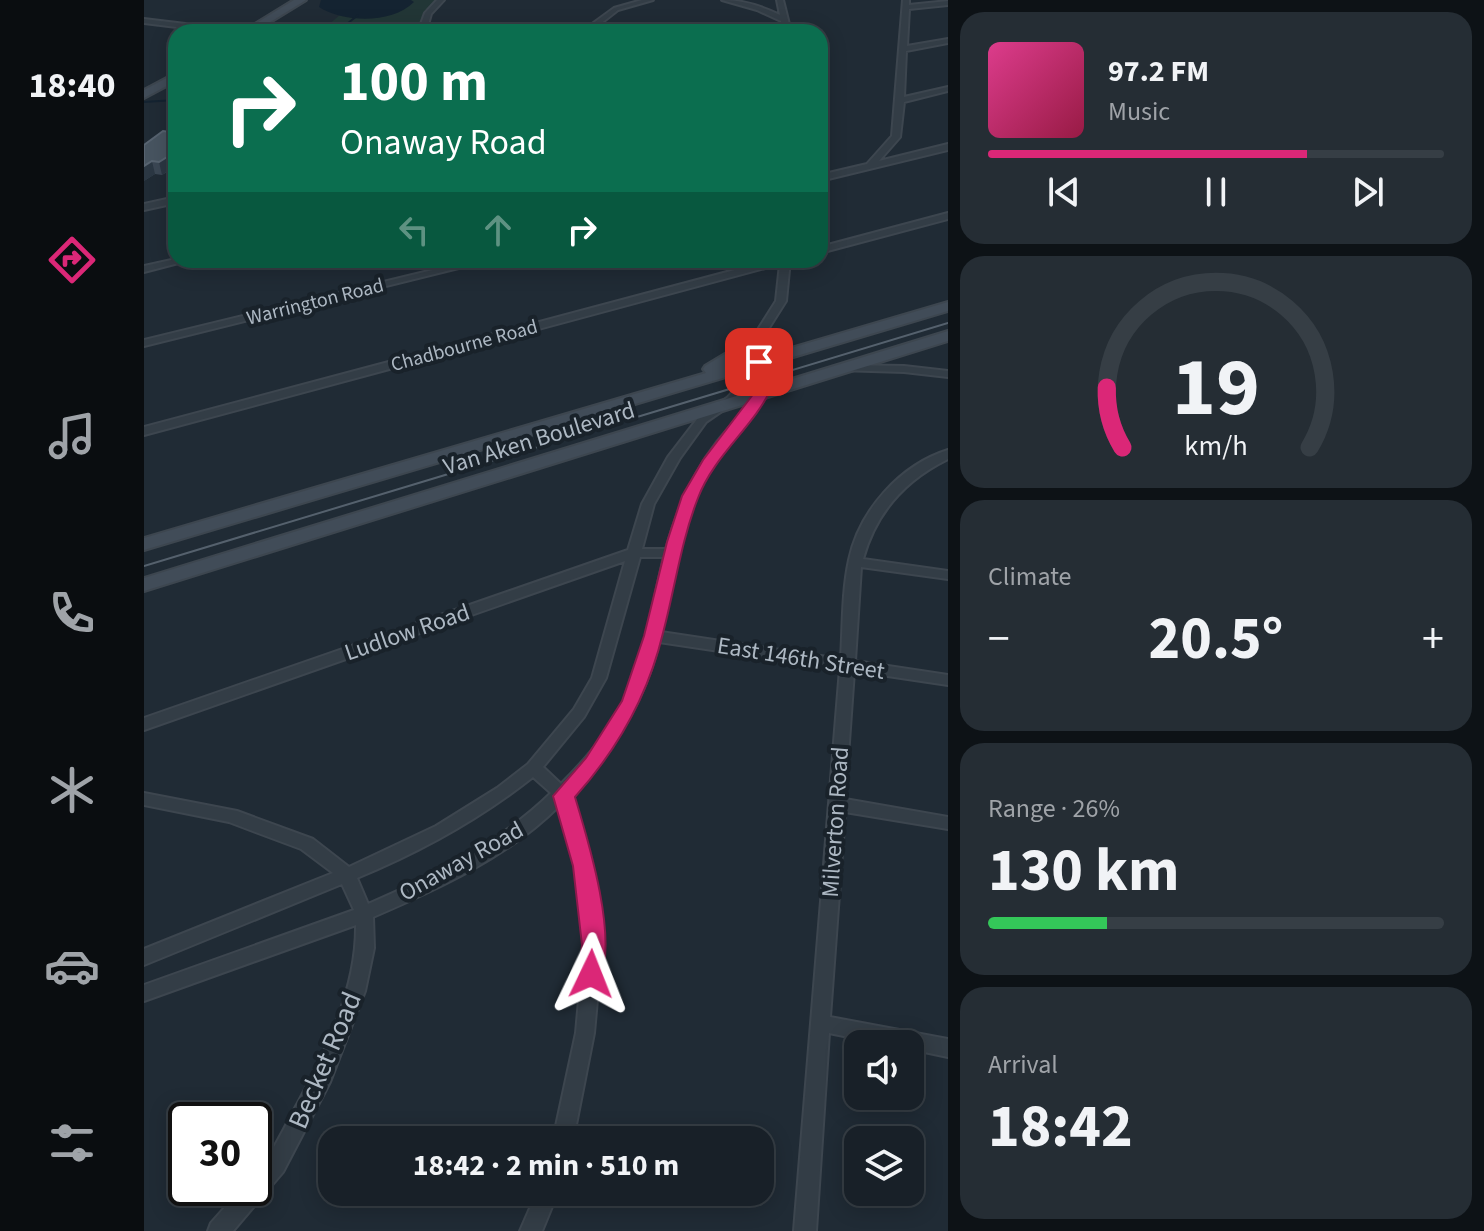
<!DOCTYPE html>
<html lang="en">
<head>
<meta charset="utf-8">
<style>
  :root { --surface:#182028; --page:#252d34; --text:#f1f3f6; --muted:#9fa3a8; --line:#363e45; --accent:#db2777 }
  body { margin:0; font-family:"Source Sans 3",sans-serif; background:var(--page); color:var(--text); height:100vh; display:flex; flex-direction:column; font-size:30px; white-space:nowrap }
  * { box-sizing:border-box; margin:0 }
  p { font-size:26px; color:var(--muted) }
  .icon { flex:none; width:44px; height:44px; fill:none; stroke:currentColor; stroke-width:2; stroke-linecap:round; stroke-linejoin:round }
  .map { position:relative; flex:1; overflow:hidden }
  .panel { display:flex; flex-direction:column; gap:12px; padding:12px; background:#0d1216; width:536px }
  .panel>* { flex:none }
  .top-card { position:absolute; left:24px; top:24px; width:660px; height:244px; border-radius:24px; box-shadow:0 4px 20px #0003,0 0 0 2px var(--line); background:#0b6e4f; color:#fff; overflow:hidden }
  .controls { position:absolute; left:700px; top:1030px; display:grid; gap:16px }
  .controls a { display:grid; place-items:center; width:80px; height:80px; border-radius:16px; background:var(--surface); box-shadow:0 4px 20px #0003,0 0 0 2px var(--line); font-size:40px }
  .speed { position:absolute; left:24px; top:1102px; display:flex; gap:16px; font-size:40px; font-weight:700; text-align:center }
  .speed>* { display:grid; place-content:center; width:104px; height:104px; border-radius:50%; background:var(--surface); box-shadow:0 4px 20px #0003,0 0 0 2px var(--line); line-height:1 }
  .speed .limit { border:4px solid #111; border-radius:12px; background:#fff; color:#111 }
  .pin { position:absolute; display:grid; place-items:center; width:68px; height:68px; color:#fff; margin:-34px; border-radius:16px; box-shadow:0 4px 12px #0006 }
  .me { position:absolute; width:88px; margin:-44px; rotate:2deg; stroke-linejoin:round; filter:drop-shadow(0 0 6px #0008) }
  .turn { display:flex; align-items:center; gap:28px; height:168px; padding:0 40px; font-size:36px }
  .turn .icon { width:104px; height:104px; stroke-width:2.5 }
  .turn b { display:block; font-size:56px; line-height:68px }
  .lanes { display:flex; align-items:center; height:76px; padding:0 40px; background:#0003; justify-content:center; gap:40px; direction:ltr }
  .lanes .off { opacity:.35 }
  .big { font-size:60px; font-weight:700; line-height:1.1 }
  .panel .card { flex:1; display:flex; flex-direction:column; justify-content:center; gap:12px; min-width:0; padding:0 28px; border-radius:24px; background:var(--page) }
  .panel .dial { align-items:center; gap:0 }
  .dial svg { height:208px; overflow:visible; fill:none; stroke:var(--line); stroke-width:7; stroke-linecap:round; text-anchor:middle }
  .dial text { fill:var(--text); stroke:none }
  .song { display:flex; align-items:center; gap:24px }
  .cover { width:96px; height:96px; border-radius:12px; background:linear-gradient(135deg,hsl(330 70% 55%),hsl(340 70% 35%)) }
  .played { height:8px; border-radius:4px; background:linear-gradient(90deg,var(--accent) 70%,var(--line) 70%) }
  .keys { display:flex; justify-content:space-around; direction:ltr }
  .heat { display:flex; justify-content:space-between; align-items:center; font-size:44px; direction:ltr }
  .charge { height:12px; border-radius:6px; background:linear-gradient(90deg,#34c759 26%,var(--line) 0) }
  .trip { position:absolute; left:174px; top:1126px; width:456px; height:80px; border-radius:24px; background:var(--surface); box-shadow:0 4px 20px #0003,0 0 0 2px var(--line); font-weight:700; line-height:80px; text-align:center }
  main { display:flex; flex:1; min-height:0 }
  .tab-bar { display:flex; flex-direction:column; width:144px; justify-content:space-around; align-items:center; background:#0a0d10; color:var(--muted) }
  .tab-bar .icon { width:56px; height:56px }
  .tab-bar .on { color:var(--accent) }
  .tab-bar b { font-size:36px; color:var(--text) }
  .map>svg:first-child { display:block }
  .green { fill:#223636 }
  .water { fill:#142331 }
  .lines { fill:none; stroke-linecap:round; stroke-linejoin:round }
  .stream { stroke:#142331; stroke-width:2 }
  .street-casing { stroke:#3d464f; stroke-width:4 }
  .secondary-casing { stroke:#3d464f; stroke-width:4 }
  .street { fill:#333d46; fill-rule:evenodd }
  .secondary { fill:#414c58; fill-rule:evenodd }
  .tram { stroke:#55616d; stroke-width:2 }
  .wall { fill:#3b4754 }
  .shaded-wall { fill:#2b3743 }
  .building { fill:#475460; stroke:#576370; stroke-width:2 }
  .route { fill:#db2777; stroke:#8e194d; stroke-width:2 }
  .labels { text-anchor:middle; stroke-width:8; stroke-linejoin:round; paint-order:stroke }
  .far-street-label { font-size:20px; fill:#adb8c3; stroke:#19222a }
  .street-label { font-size:24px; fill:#adb8c3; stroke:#19222a }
  .near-street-label { font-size:28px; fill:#adb8c3; stroke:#19222a }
</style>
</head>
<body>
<main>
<nav class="tab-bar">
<b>18:40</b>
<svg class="icon on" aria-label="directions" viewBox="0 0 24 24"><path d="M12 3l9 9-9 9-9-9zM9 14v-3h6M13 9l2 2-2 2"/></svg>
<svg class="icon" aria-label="music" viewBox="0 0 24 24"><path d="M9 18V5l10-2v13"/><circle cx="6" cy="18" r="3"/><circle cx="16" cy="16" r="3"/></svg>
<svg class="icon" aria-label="phone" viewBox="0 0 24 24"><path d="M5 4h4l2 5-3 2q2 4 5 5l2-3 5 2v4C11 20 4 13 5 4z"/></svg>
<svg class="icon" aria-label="climate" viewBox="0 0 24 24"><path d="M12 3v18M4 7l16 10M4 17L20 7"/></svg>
<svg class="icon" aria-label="car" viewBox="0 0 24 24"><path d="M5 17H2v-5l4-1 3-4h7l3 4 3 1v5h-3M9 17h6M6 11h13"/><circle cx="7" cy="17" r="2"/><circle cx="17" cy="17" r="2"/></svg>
<svg class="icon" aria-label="filters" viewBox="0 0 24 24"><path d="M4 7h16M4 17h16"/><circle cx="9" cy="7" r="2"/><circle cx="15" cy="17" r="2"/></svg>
</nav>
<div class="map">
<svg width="804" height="1231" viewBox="0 0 804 1231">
  <rect width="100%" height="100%" fill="#202b35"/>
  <!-- green -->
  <path class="green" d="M267 0H297L292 3 278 32 232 27 224 32H176L197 14 224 18Z"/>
  <!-- water -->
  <path class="water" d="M177 0H267L270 2C248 24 200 23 175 7Z"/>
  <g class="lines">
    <!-- stream -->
    <path class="stream" d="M193 32 214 15
      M0 102 32 100"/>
    <!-- street casing -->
    <g class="street-casing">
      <path id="street" d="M293 0H300L287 14 282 32H274L281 13Z
        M498 0H509L474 10 446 32H437L470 8Z
        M578 0C599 0 617 6 636 15L633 0H639L647 32H639L637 21 613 10Z
        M759 0H765V5L804 1V5L765 9 763 46 804 39V43L762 51 760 97 804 87V91L760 102 756 137 735 161 804 144V150L676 181V175L723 164 748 136Z
        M0 19 91 30 95 32H73L0 23Z
        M32 197V203L0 210V204Z
        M804 213V219L676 253V247Z
        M32 259 46 260 0 272V266Z
        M330 260H347L0 346V340Z
        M628 260H646L642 301 613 347 624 369 627 387C611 419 582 442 564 473 535 522 530 577 517 632L697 659C699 627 698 592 705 560 715 511 756 465 804 450V459C761 480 732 512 719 559L804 571V579L717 567 711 661 804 675V685L710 671 701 799 804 817V829L701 812 686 1017 804 1039V1057L766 1049V1044H739L685 1033 672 1231H650L696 669 515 642C501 701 469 751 427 794L448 866 458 945 450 1033 429 1140H409L432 1033 440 945 432 866 415 806C364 857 294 889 229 917L230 948 221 991 186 1082 139 1172 89 1231H64L67 1223 98 1188H110V1175C127 1156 137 1134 149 1112 180 1055 213 990 212 925L0 1001V985L210 910 198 884 0 965V949L189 873 157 849 85 822 0 805V793L93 811 169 839 205 867 292 826 353 788 384 764 430 709 448 678 481 561 0 730V718L484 550 498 504 524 457 554 418 583 398 597 383 603 347 632 301 636 264 0 435V427ZM611 366 615 387C605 408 587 424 573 442 548 474 533 510 522 549H498L510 504 536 458 562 422 591 402 607 386ZM496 557H520C508 605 502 655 481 700 466 731 441 760 417 784L399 767 440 717 462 678ZM389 777 407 793C356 843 289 876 224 904L213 878C276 852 336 819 389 777Z
        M699 365 760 366 804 371V377L760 372 695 370 693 368Z
        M393 1192H414L398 1231H376Z"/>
    </g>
    <!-- secondary casing -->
    <g class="secondary-casing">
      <path id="secondary" d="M150 0H162L110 32H98Z
        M32 73V81L0 98V90Z
        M804 302V311L0 550V538L562 373 559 369 561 366 606 339H616L619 342 582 367Z
        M804 331V341L0 591V578Z"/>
    </g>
    <!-- street -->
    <use href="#street" class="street"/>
    <!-- secondary -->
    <use href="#secondary" class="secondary"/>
    <!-- tram -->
    <path class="tram" d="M0 566 804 323"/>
  </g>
  <!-- wall -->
  <path class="wall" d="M32 128V167L18 175 11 174 0 181 19 131 26 132Z"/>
  <!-- shaded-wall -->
  <path class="shaded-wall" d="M28 154 31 166 18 175 15 162Z
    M8 161 11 174 0 181V166Z"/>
  <!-- building -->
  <path class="building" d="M32 128V154H28L15 162 8 161 0 166V145L19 131 26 132Z"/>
  <!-- route -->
  <path class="route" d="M615 357 623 362 628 387C610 427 570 455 554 498 537 541 531 588 519 633 504 696 473 750 431 797 444 840 475 940 455 981L447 984 438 981 435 974 438 945 429 866 409 796 442 758 478 701 500 636 523 542 538 496 559 460 610 393 613 387 608 362Z"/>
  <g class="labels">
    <!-- far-street labels -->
    <g class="far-street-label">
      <text transform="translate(171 301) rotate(-14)" y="7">Warrington Road</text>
      <text transform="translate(320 345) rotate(-15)" y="7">Chadbourne Road</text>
    </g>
    <!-- street labels -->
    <g class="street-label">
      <text transform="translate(395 438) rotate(-17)" y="8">Van Aken Boulevard</text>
      <text transform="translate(263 632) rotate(-19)" y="8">Ludlow Road</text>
      <text transform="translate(657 658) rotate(9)" y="8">East 146th Street</text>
      <text transform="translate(691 822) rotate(-86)" y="8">Milverton Road</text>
      <text transform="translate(317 861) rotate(-29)" y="8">Onaway Road</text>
    </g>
    <!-- near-street labels -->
    <g class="near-street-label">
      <text transform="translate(180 1060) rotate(-67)" y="10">Becket Road</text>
    </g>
  </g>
</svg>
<div class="controls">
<a><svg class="icon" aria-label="sound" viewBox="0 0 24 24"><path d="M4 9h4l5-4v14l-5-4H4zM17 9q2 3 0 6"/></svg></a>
<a><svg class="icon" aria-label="layers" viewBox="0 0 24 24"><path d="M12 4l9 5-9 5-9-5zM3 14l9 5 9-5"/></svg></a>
</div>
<div class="speed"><div class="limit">30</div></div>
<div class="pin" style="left:615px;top:362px;background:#d93025"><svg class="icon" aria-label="arrive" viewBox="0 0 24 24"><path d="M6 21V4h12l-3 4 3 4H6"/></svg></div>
<svg class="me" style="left:447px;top:974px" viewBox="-20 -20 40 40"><path d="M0-17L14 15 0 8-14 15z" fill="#db2777" stroke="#fff" stroke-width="4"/></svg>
<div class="trip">18:42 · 2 min · 510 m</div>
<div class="top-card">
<div class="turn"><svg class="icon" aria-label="right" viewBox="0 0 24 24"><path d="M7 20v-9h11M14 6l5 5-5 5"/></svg><div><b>100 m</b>Onaway Road</div></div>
<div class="lanes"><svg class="icon off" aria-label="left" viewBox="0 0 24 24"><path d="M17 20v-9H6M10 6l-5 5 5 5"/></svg><svg class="icon off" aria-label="ahead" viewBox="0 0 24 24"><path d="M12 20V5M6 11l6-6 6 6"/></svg><svg class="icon" aria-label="right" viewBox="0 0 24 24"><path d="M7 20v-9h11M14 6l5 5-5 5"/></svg></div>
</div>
</div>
<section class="panel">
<div class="card">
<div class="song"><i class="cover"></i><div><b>97.2 FM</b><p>Music</p></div></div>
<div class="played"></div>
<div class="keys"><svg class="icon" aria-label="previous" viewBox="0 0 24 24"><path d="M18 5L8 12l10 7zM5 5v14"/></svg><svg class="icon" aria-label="pause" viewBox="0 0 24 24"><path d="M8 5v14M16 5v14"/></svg><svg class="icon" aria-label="next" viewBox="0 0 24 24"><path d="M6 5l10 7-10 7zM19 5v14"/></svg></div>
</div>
<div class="card dial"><svg viewBox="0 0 100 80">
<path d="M14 69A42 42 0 1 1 86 69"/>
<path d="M14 69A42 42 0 0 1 8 46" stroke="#db2777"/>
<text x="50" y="56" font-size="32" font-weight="700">19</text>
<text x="50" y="72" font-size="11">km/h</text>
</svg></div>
<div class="card"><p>Climate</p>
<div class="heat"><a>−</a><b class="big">20.5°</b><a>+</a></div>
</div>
<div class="card"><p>Range · 26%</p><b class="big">130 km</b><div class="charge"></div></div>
<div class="card"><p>Arrival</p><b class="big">18:42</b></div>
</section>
</main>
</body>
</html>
